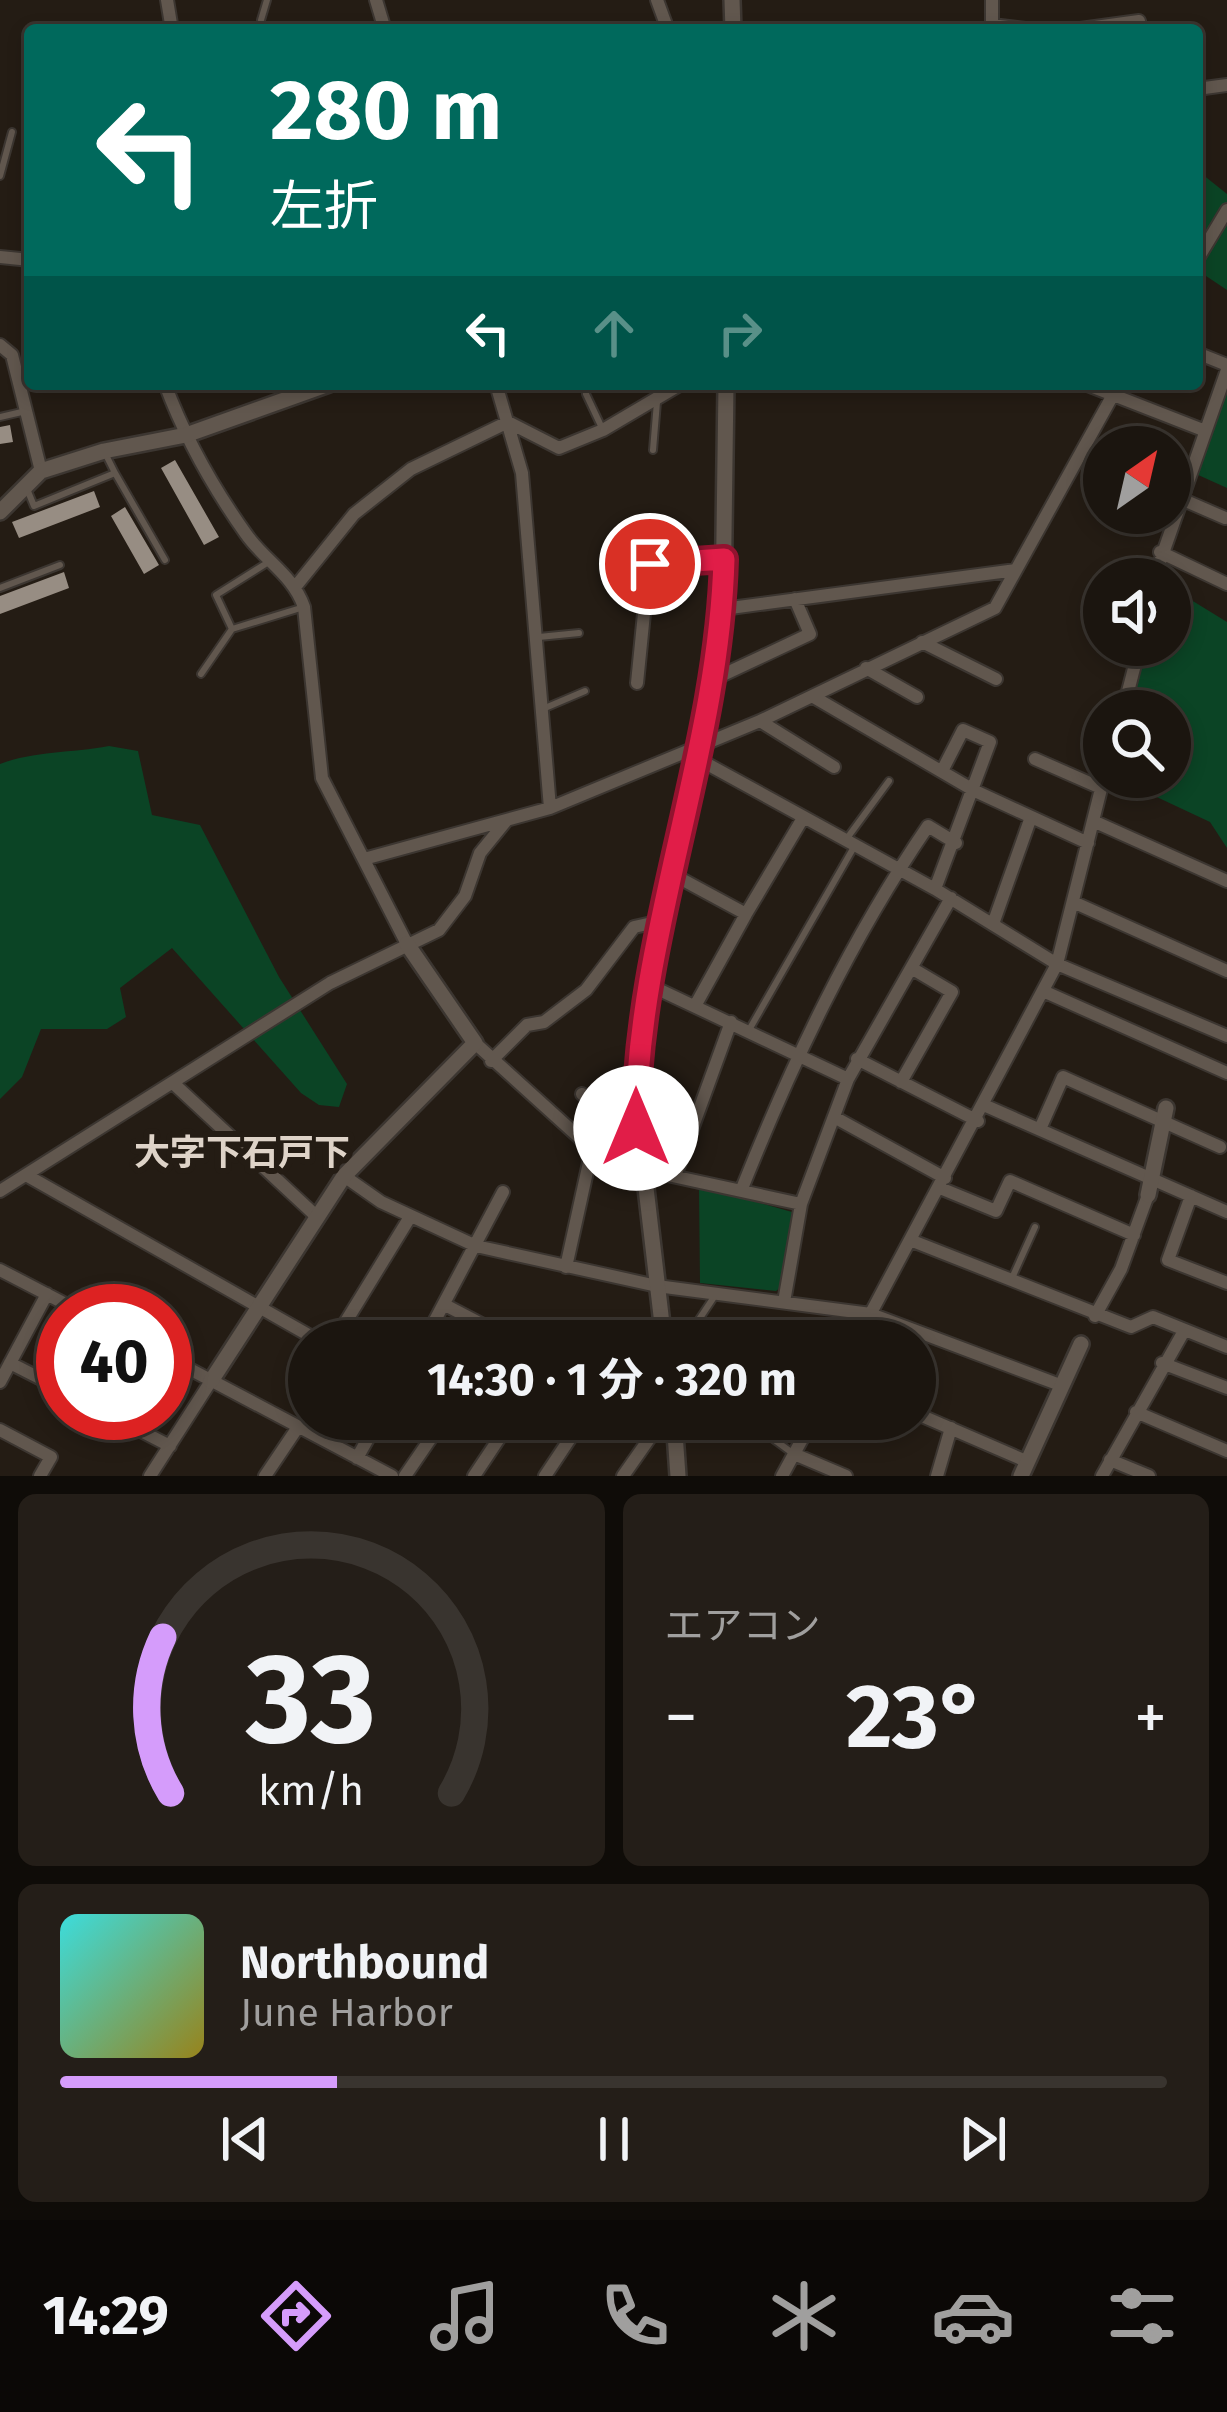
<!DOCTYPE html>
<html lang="ja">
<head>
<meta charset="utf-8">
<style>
  :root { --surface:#1b150f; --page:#241e18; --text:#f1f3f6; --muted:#a09f9e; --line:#39342f; --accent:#d59cfb }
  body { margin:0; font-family:"Fira Sans","Noto Sans JP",sans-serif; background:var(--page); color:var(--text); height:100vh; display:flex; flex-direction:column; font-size:45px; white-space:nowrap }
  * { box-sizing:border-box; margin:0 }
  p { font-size:39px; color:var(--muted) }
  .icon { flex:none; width:66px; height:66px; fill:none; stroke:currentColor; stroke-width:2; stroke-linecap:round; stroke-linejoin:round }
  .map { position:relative; height:1476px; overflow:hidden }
  .sheet { display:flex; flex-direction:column; gap:18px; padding:18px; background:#0f0c08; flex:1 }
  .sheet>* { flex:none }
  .top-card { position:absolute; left:24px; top:24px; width:1179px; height:366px; border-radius:12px; box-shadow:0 6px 18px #0003,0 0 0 3px var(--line); background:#00695c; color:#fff; overflow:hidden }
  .needle { width:78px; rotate:34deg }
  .tools { position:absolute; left:1083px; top:426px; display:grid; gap:24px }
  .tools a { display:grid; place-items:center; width:108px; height:108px; border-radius:50%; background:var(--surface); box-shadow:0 6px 18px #0003,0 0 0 3px var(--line); font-size:60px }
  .speed { position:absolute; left:36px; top:1284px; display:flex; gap:24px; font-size:60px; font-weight:700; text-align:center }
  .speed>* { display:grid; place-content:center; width:156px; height:156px; border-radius:50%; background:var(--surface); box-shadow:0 6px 18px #0003,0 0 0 3px var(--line); line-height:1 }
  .speed .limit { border:18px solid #d22; background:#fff; color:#111 }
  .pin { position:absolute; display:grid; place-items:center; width:102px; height:102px; color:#fff; margin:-51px; border:6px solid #fff; border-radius:50%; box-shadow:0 3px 12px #0007 }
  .me { position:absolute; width:132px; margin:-66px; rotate:0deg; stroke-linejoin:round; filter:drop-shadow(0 0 9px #0008) }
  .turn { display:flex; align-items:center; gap:42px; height:252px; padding:0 48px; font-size:54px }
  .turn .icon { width:156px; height:156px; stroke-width:2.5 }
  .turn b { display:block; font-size:84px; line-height:102px }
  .lanes { display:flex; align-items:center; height:114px; padding:0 48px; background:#0003; justify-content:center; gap:60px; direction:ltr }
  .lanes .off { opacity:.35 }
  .big { font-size:90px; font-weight:700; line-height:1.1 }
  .sheet .widget { flex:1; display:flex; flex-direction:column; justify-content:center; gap:18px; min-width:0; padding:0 42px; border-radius:18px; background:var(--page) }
  .sheet .dial { align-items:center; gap:0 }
  .dial svg { height:312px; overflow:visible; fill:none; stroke:var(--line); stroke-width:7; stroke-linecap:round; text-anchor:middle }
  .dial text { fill:var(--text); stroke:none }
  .song { display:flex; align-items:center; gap:36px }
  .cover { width:144px; height:144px; border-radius:18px; background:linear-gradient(135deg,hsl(180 70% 55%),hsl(50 70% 35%)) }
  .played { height:12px; border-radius:6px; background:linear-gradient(90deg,var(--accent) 25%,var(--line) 25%) }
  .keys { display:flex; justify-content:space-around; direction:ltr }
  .heat { display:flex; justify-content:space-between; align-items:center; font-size:66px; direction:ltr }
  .sheet .tiles { flex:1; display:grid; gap:18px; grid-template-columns:1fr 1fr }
  .widget:last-child { grid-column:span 2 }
  .trip { position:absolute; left:288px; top:1320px; width:648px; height:120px; border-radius:60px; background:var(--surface); box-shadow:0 6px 18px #0003,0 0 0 3px var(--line); font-weight:700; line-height:120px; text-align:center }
  .menu { display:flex; height:192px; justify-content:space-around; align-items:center; background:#0b0806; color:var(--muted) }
  .menu .icon { width:84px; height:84px }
  .menu .on { color:var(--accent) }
  .menu b { font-size:54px; color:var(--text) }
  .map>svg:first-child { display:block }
  .green { fill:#0b4425 }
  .building { fill:#978d83 }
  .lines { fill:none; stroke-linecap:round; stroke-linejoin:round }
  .service-casing { stroke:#3c3631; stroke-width:10 }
  .minor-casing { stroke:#3c3631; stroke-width:16 }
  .tertiary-casing { stroke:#3c3631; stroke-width:20 }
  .service { stroke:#61574e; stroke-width:6 }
  .minor { stroke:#61574e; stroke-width:12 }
  .tertiary { stroke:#61574e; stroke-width:15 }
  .route-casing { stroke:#92132f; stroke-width:30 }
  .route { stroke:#e11d48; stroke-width:21 }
  .labels { text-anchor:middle; stroke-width:12; stroke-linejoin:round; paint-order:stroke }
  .quarter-label { font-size:36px; font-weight:bold; fill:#ded3c8; stroke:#241c14 }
</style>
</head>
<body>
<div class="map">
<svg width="1227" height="1476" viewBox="0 0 1227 1476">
  <rect width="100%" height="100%" fill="#241c14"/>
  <!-- green -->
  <path class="green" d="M1197 170 1227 194V290L1197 270Z
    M1227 393V488L1196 474Z
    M1170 587 1227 622V848L1210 822 1114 777H1170V711H1123L1141 645H1170Z
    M109 746 138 751 152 815 200 825 279 977 347 1084 339 1107 319 1105 301 1093 172 948 120 988 126 1017 107 1029H41L22 1077 0 1099V764C34 751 72 753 109 746Z
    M699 1186 792 1212 782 1286 776 1291 700 1283Z"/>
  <!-- building -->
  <path class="building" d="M10 425 13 442 0 444V427Z
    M175 460 219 537 204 545 161 468Z
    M94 491 100 507 19 538 12 522Z
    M125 507 159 565 144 574 111 516Z
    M64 572 69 588 0 614V596Z"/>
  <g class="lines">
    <!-- service casing -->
    <g class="service-casing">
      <path id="service" d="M261 20 267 0
        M0 176 12 132
        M586 394 602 428
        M0 417 26 411
        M653 450 657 402
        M115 473 165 560
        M27 489 34 506 115 473 106 455
        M267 563 216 595 232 629 304 607
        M0 588 60 565
        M539 637 579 633
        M201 674 232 629
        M545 708 585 691
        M845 841 889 781
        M749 1030 854 847
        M1012 1278 1035 1227
        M703 1341 696 1324 714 1297
        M746 1419 791 1452"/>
    </g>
    <!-- minor casing -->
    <g class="minor-casing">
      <path id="minor" d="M167 0 172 30
        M376 0 385 30
        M657 0 668 30
        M992 0V29
        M992 25 1033 30
        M1073 30 1139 21
        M1197 89 1227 85
        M0 257 30 260
        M1197 260 1227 210
        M0 345 12 355 41 471
        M1197 353 1227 365
        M165 384C184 435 214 489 246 534 265 561 293 575 304 607L322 778 407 944
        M496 384 522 473 550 808
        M1085 384 1203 430
        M1179 498 1225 518
        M1160 552 1227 584
        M631 565 724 559
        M1154 579 1227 370
        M296 586 354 514 411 469 508 422 559 448 603 430 681 384
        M723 609 1016 570
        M922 642 996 679
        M866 668 917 697
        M712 680 810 634 795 599
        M637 683 649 564
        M812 696 975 791 1088 843
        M1123 711 1140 645
        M760 721 834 767
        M698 759 935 889 1057 964 1227 1036
        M1035 759 1101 788
        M1093 821 1227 881
        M364 859 550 808 760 721 995 608 1119 384
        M672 874 746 914 803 818
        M935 889 990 742 963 730 942 771
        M1073 902 1227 971
        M993 924 1031 817
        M647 984 848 1079
        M1043 991 1227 1073
        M695 1006 746 914
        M475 1043 592 1149
        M857 1059 978 1121
        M491 1061 527 1025 544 1022 586 990 634 927 661 921
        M901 1082 952 992 913 969
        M173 1083 315 1215
        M582 1094 625 1128H636
        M986 1106 1227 1212
        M834 1117 945 1178
        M1040 1129 1063 1077 1220 1147
        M26 1175 319 1341
        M344 1176 381 1202 476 1246 657 1286 871 1314 1060 1385
        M675 1176 731 1022
        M940 1188 996 1211 1010 1181 1134 1235
        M0 1191 330 983 439 930 465 896 480 853 506 821
        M741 1191C792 1063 850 940 928 826L956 843
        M1191 1196 1168 1260 1227 1283
        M910 1240 1131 1327 1153 1317 1227 1347
        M566 1267 592 1149 640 1169 801 1204
        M0 1270 79 1311
        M784 1302 801 1204 848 1079 951 898
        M445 1305 491 1329 549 1341
        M1095 1316 1121 1269 1148 1195
        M334 1341 410 1217
        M424 1341 503 1192
        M856 1341 1057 964 1104 777
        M165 1356 392 1476
        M10 1363 63 1390
        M1162 1363 1227 1388
        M0 1382 47 1294
        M1136 1412 1227 1451
        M106 1413 170 1446
        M915 1413 1026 1461
        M0 1430 51 1457 40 1476
        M794 1454 846 1476
        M357 1458 379 1419
        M1110 1460 1149 1476
        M150 1476 211 1381
        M265 1476 298 1427
        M405 1476 444 1419
        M474 1476 512 1419
        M545 1476 583 1419
        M623 1476 663 1419
        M782 1476 813 1419
        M937 1476 951 1428
        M1102 1476 1184 1331"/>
    </g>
    <!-- tertiary casing -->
    <g class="tertiary-casing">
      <path id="tertiary" d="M732 0 733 30
        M0 512 41 471 104 451 186 435 329 384
        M1148 1195 1166 1108
        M664 1341 634 1086 647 984 701 746 723 609 726 384
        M211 1381 344 1176 475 1043 407 944
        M674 1419 678 1476
        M1021 1476 1081 1344"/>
    </g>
    <!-- service -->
    <use href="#service" class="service"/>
    <!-- minor -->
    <use href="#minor" class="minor"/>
    <!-- tertiary -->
    <use href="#tertiary" class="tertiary"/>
  </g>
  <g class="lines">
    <!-- route casing -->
    <g class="route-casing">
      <path id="route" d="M636 1128C636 935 719 753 724 559L650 564"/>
    </g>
    <!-- route -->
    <use href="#route" class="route"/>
  </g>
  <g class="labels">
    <!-- quarter labels -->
    <g class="quarter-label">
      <text x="242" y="1165">大字下石戸下</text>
    </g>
  </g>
</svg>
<div class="tools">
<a><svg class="needle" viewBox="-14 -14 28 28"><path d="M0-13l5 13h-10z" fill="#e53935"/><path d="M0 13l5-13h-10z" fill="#a09f9e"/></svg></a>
<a><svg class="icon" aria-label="sound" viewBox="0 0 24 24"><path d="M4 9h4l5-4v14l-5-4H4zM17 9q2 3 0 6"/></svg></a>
<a><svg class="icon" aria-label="search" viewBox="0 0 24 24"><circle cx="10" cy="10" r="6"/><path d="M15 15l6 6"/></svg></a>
</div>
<div class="speed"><div class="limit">40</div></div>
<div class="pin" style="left:650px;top:564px;background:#d93025"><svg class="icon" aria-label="arrive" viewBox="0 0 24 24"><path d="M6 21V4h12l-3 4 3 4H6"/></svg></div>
<svg class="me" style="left:636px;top:1128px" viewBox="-20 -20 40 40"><circle r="19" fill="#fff"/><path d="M0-13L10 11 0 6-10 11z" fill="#e11d48"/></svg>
<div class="trip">14:30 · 1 分 · 320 m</div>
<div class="top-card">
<div class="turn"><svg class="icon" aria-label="left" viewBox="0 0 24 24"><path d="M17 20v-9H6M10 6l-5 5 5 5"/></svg><div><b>280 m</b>左折</div></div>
<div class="lanes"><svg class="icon" aria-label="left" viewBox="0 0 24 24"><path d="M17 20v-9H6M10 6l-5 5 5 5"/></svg><svg class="icon off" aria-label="ahead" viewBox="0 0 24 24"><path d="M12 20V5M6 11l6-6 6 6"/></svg><svg class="icon off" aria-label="right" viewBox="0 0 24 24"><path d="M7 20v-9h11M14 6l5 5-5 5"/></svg></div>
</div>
</div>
<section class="sheet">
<div class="tiles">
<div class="widget dial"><svg viewBox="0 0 100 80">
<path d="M14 69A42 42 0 1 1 86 69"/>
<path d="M14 69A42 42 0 0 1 12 29" stroke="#d59cfb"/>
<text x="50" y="56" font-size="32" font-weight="700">33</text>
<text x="50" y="72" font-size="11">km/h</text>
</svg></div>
<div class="widget"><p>エアコン</p>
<div class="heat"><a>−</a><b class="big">23°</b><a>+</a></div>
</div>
<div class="widget">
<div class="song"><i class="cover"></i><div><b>Northbound</b><p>June Harbor</p></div></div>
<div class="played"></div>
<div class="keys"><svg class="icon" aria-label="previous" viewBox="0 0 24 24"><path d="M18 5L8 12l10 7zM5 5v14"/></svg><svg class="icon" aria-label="pause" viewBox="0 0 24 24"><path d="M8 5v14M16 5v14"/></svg><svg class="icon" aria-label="next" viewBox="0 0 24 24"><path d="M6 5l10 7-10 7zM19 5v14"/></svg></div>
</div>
</div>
</section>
<nav class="menu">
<b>14:29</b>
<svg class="icon on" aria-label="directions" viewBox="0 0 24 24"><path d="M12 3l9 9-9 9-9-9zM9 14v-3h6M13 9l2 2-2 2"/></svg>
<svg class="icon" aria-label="music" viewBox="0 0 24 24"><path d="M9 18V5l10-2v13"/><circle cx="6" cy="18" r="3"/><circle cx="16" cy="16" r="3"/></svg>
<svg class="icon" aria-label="phone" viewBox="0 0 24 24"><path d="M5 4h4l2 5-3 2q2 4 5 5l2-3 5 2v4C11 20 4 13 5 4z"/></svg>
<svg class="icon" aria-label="climate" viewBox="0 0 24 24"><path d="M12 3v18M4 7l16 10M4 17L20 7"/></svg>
<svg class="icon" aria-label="car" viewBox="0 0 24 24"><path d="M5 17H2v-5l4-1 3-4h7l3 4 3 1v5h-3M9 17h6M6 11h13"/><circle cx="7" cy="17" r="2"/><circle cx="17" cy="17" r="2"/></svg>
<svg class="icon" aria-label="filters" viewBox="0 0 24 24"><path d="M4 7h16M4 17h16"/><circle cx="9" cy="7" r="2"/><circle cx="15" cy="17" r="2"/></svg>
</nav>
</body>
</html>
